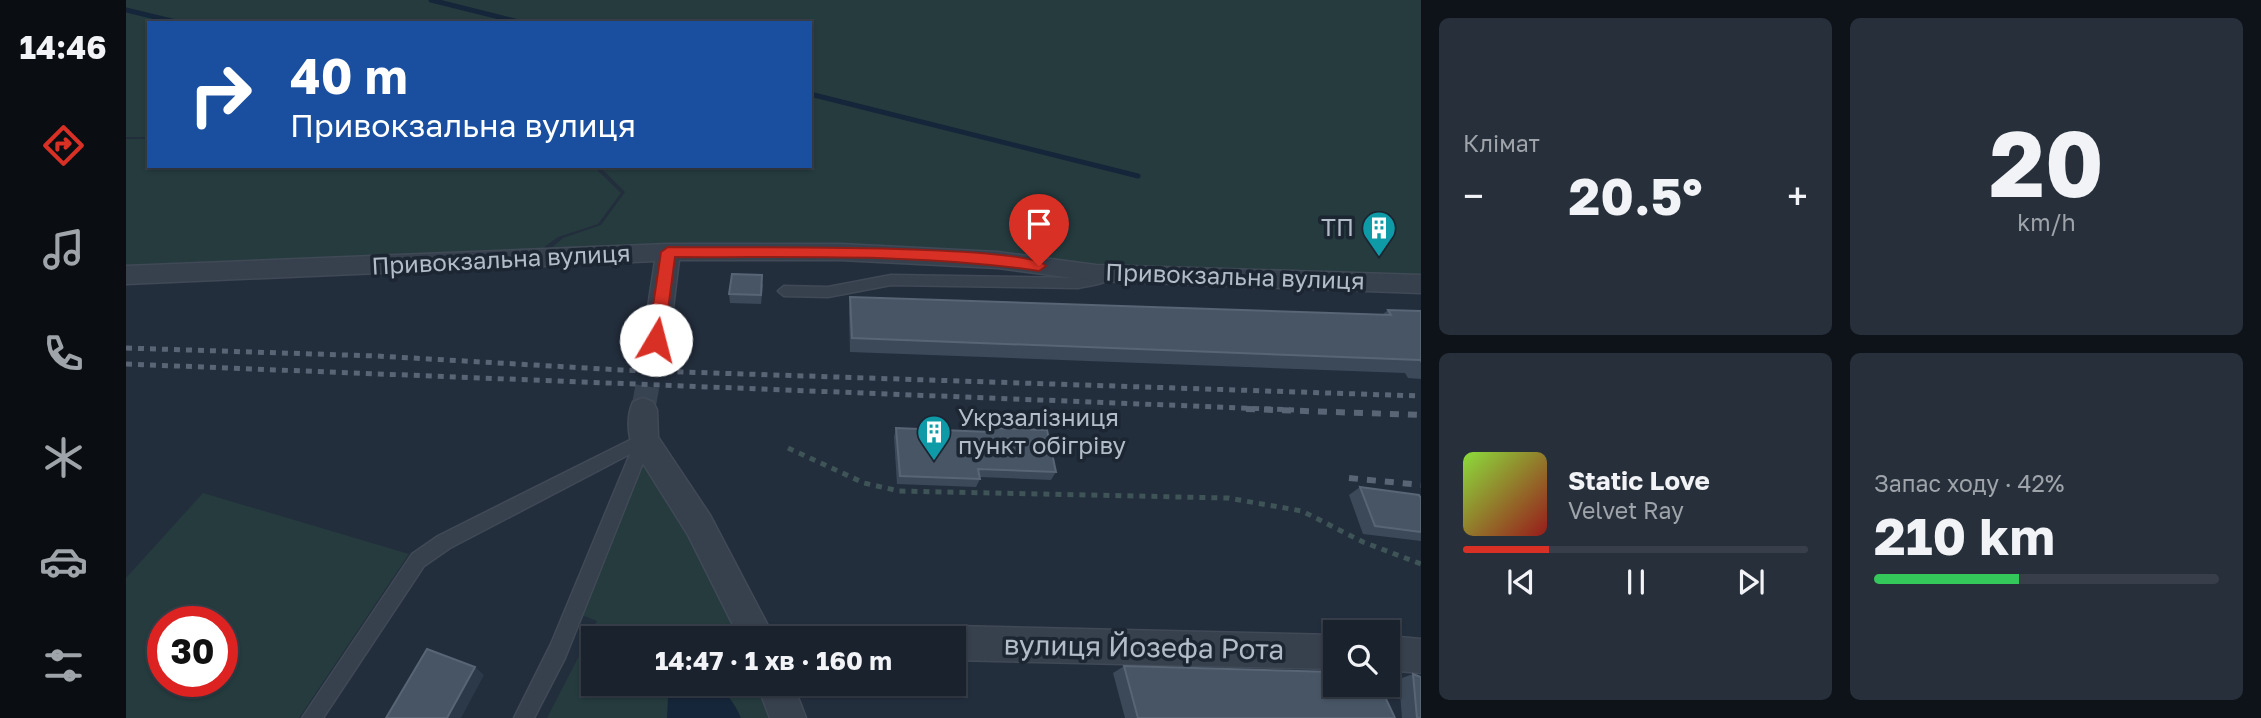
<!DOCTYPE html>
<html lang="uk">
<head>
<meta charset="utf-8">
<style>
  :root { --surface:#1a222e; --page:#272f3a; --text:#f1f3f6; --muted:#9fa4aa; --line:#383f4a; --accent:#d93025 }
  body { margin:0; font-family:"Golos Text",sans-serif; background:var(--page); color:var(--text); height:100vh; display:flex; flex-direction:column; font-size:26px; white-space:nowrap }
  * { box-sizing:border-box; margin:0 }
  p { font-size:23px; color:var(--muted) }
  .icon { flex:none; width:38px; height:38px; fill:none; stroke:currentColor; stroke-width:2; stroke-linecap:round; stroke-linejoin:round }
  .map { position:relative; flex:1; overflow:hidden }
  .drawer { display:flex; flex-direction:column; gap:18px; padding:18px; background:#0e1319; width:840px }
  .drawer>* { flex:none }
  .hud { position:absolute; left:21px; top:21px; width:665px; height:147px; border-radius:0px; box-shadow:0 2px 5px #0004,0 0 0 2px var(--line); background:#1a4fa0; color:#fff; overflow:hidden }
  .tools { position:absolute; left:1197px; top:620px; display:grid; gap:14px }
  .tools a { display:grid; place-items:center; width:77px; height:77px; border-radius:0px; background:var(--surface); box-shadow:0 2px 5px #0004,0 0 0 2px var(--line); font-size:35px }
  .speed { position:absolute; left:21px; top:606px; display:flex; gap:14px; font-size:35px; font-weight:700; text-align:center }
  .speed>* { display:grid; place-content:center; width:91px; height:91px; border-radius:50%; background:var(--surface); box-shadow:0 2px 5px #0004,0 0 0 2px var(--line); line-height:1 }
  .speed .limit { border:10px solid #d22; background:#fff; color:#111 }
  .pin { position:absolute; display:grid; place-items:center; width:60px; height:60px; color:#fff; margin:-72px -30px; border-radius:50% 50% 50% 0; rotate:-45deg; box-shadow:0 0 7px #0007 }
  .pin .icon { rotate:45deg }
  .me { position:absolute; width:77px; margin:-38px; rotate:8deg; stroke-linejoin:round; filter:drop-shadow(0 0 5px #0008) }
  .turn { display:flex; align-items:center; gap:24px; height:147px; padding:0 28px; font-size:32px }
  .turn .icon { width:91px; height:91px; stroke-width:2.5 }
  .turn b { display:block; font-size:49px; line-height:60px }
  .big { font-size:52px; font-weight:700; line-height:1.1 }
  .drawer .card { flex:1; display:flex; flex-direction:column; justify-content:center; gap:10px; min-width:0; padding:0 24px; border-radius:10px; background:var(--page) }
  .drawer .dial { align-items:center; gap:0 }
  .dial b { font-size:91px; line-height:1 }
  .song { display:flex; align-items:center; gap:21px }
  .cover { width:84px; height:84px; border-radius:10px; background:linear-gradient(135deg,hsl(90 70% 55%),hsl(0 70% 35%)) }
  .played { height:7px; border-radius:4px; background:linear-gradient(90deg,var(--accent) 25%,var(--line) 25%) }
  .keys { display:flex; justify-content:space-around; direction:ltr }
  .heat { display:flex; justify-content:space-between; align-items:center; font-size:38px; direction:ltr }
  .charge { height:10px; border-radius:5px; background:linear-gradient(90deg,#34c759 42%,var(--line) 0) }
  .drawer .tiles { flex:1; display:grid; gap:18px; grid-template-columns:repeat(2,1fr) }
  .trip { position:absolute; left:455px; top:626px; width:385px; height:70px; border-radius:0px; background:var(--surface); box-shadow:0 2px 5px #0004,0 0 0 2px var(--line); font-weight:700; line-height:70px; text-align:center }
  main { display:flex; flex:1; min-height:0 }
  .dock { display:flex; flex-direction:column; width:126px; justify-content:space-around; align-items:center; background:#0a0e12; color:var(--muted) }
  .dock .icon { width:49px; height:49px }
  .dock .active { color:var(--accent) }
  .dock b { font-size:32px; color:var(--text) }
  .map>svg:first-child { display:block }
  .green { fill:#253b3e; fill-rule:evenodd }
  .water { fill:#16263a }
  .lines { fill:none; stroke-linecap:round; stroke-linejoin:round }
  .stream { stroke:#16263a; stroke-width:5 }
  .minor-tunnel { stroke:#384352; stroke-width:24; stroke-dasharray:24 12; stroke-linecap:butt }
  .service-casing { stroke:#404956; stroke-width:3 }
  .minor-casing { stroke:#404956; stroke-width:3 }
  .path { stroke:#3e5456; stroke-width:5; stroke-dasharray:6 6; stroke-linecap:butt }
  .service { fill:#37404d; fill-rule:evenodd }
  .minor { fill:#37404d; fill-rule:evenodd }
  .rail-far1 { stroke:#596474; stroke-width:5; stroke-dasharray:6 6; stroke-linecap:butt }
  .rail { stroke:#596474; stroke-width:6; stroke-dasharray:9 9; stroke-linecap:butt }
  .wall { fill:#3b4959 }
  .shaded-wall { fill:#2c3949 }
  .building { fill:#485565; stroke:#586575; stroke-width:2 }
  .route { fill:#d93025; stroke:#8d1f18; stroke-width:2 }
  .labels { text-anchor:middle; stroke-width:7; stroke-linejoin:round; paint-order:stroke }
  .poi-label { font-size:24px; fill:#b2bbc8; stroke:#1c2532; text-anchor:end }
  .street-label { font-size:24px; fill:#b2bbc8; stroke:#1c2532 }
  .near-street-label { font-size:28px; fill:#b2bbc8; stroke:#1c2532 }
</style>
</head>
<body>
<main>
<nav class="dock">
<b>14:46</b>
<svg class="icon active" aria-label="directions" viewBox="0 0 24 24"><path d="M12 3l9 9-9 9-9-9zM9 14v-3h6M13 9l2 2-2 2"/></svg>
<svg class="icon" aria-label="music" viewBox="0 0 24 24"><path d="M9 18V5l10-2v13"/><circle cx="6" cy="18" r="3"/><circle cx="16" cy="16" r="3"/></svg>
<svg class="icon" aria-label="phone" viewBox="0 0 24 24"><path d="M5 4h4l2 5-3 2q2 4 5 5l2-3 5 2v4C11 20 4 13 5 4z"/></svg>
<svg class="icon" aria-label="climate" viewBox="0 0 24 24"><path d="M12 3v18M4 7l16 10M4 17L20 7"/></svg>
<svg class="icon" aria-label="car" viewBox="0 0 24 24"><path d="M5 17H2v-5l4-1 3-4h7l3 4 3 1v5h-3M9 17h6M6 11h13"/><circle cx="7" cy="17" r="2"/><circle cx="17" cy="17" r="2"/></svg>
<svg class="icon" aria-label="filters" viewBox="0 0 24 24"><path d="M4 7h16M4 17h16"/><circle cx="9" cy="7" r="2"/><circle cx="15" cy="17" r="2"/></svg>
</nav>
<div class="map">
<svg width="1295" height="718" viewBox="0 0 1295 718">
  <rect width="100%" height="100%" fill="#232e3d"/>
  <!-- green -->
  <path class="green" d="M0 0H1295V279L933 265 422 251 437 238 475 225 499 192 473 166H684V23H23V137H0Z
    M0 139H23V166H467L495 193 472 224 432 237 413 251 0 269Z
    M518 440 632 639H467V684H648L660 718H421L471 621 448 612Z
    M77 493 283 554 173 718H0V578ZM37 621H96V681H37Z"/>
  <!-- water -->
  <path class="water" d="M553 684C586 684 600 684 615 718H541L542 697Z"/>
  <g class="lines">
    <!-- stream -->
    <path class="stream" d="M305 0 397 23
      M0 10 54 23
      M684 94 1012 176"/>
    <!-- minor-tunnel -->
    <path class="minor-tunnel" d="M517 410 530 340"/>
    <!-- service casing -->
    <g class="service-casing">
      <path id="service" d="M985 269 991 274C981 284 966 285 952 288L765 285 702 297 658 296 652 291 658 286 702 287 765 275 952 278 970 276Z
        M518 433 523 435 526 440 439 658 408 718H388L425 644 504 454 324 548 298 566 197 718H176L286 554 312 536Z"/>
    </g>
    <!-- minor casing -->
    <g class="minor-casing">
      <path id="minor" d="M542 244H715L872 252 970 265 1295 275V293L970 281 872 268 715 260H553L543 340 539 347 530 350 521 347 517 340 529 261 0 284V266Z
        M517 398 527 402 531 410 532 437 584 515 649 639H614L562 535 508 449C501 435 501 415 507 402Z
        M828 626 1209 635V669L828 660V639H813L816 631Z
        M1262 636 1295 639V673L1262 670Z
        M631 684H667L680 718H644Z"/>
    </g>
    <!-- path -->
    <path class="path" d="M662 448 738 483 773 491 1102 498 1176 511 1237 542 1295 564"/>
    <!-- service -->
    <use href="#service" class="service"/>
    <!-- minor -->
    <use href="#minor" class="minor"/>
    <!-- rail-far1 -->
    <path class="rail-far1" d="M0 348 251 356 495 370 1295 396
      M498 356 554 358
      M0 364 1168 410"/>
    <!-- rail -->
    <path class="rail" d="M1120 409 1295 415
      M1223 478 1295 485"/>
  </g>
  <!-- wall -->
  <path class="wall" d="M637 284 635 304 604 303 603 294Z
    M724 297 1256 315 1262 310 1295 311V379L1282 378 1279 373 724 352 723 311Z
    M770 428 861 432 863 428 930 472 925 480 854 477V479L850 487 771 484 768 437Z
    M1234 487 1295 498V541L1237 534 1223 495Z
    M998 666 1269 718H999L987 673Z
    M1287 674 1295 718H1276L1273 679Z"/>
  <!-- shaded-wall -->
  <path class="shaded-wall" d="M349 667 358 675 335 718H321Z"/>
  <!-- building -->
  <path class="building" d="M606 274 636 275 635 295 603 294Z
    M724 297 1265 315 1262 310 1295 311V361L1294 360 726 338Z
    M770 428 863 432V428L921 430 930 472 852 469 854 479 774 476Z
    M1234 487 1293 495 1295 498V532L1249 526Z
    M301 649 349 667 321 718H260Z
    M998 666 1209 672V684H1253L1269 718H1012Z
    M1287 674 1295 677V718H1291Z"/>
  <!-- route -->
  <path class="route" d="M542 247C591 248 901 243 920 266L913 271C793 253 670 258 549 257L538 340 530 346 522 340 535 252Z"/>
  <!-- icons -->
  <defs>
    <g id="building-pin" transform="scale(1.75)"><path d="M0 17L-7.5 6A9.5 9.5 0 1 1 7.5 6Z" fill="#0f9aa8" stroke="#1c2532"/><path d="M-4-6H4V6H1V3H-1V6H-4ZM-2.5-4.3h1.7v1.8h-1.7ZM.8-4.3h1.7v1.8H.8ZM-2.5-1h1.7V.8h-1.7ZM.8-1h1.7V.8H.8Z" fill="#fff"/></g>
  </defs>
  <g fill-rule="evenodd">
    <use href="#building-pin" x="1253" y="228"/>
    <use href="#building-pin" x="808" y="432"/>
  </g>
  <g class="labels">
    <!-- poi labels -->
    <g class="poi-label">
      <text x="1228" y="236">ТП</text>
      <text x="832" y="426" text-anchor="start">Укрзалізниця<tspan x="832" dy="28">пункт обігріву</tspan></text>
    </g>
    <!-- street labels -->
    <g class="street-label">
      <text transform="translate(375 260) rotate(-3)" y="8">Привокзальна вулиця</text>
      <text transform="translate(1109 277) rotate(2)" y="8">Привокзальна вулиця</text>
    </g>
    <!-- near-street labels -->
    <g class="near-street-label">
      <text transform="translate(1018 647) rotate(1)" y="10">вулиця Йозефа Рота</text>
    </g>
  </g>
</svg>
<div class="tools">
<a><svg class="icon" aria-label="search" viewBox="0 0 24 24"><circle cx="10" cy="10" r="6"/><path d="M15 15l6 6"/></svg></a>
</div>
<div class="speed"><div class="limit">30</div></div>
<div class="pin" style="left:913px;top:266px;background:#d93025"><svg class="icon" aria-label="arrive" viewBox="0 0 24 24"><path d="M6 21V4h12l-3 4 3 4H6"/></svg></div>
<svg class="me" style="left:530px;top:340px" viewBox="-20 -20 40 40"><circle r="19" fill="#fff"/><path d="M0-13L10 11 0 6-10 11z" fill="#d93025"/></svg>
<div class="trip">14:47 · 1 хв · 160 m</div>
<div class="hud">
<div class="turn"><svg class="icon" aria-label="right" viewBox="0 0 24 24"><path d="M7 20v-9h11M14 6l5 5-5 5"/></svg><div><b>40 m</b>Привокзальна вулиця</div></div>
</div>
</div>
<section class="drawer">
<div class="tiles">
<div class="card"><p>Клімат</p>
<div class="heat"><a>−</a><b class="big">20.5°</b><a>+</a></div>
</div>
<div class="card dial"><b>20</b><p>km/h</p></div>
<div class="card">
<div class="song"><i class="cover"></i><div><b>Static Love</b><p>Velvet Ray</p></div></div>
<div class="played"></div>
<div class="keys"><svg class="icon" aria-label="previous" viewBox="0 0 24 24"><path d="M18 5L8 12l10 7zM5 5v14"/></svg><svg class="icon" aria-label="pause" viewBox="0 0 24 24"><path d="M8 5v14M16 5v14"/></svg><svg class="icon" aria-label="next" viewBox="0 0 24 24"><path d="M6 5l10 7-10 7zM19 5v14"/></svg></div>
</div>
<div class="card"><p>Запас ходу · 42%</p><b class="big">210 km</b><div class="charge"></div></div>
</div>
</section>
</main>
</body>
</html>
